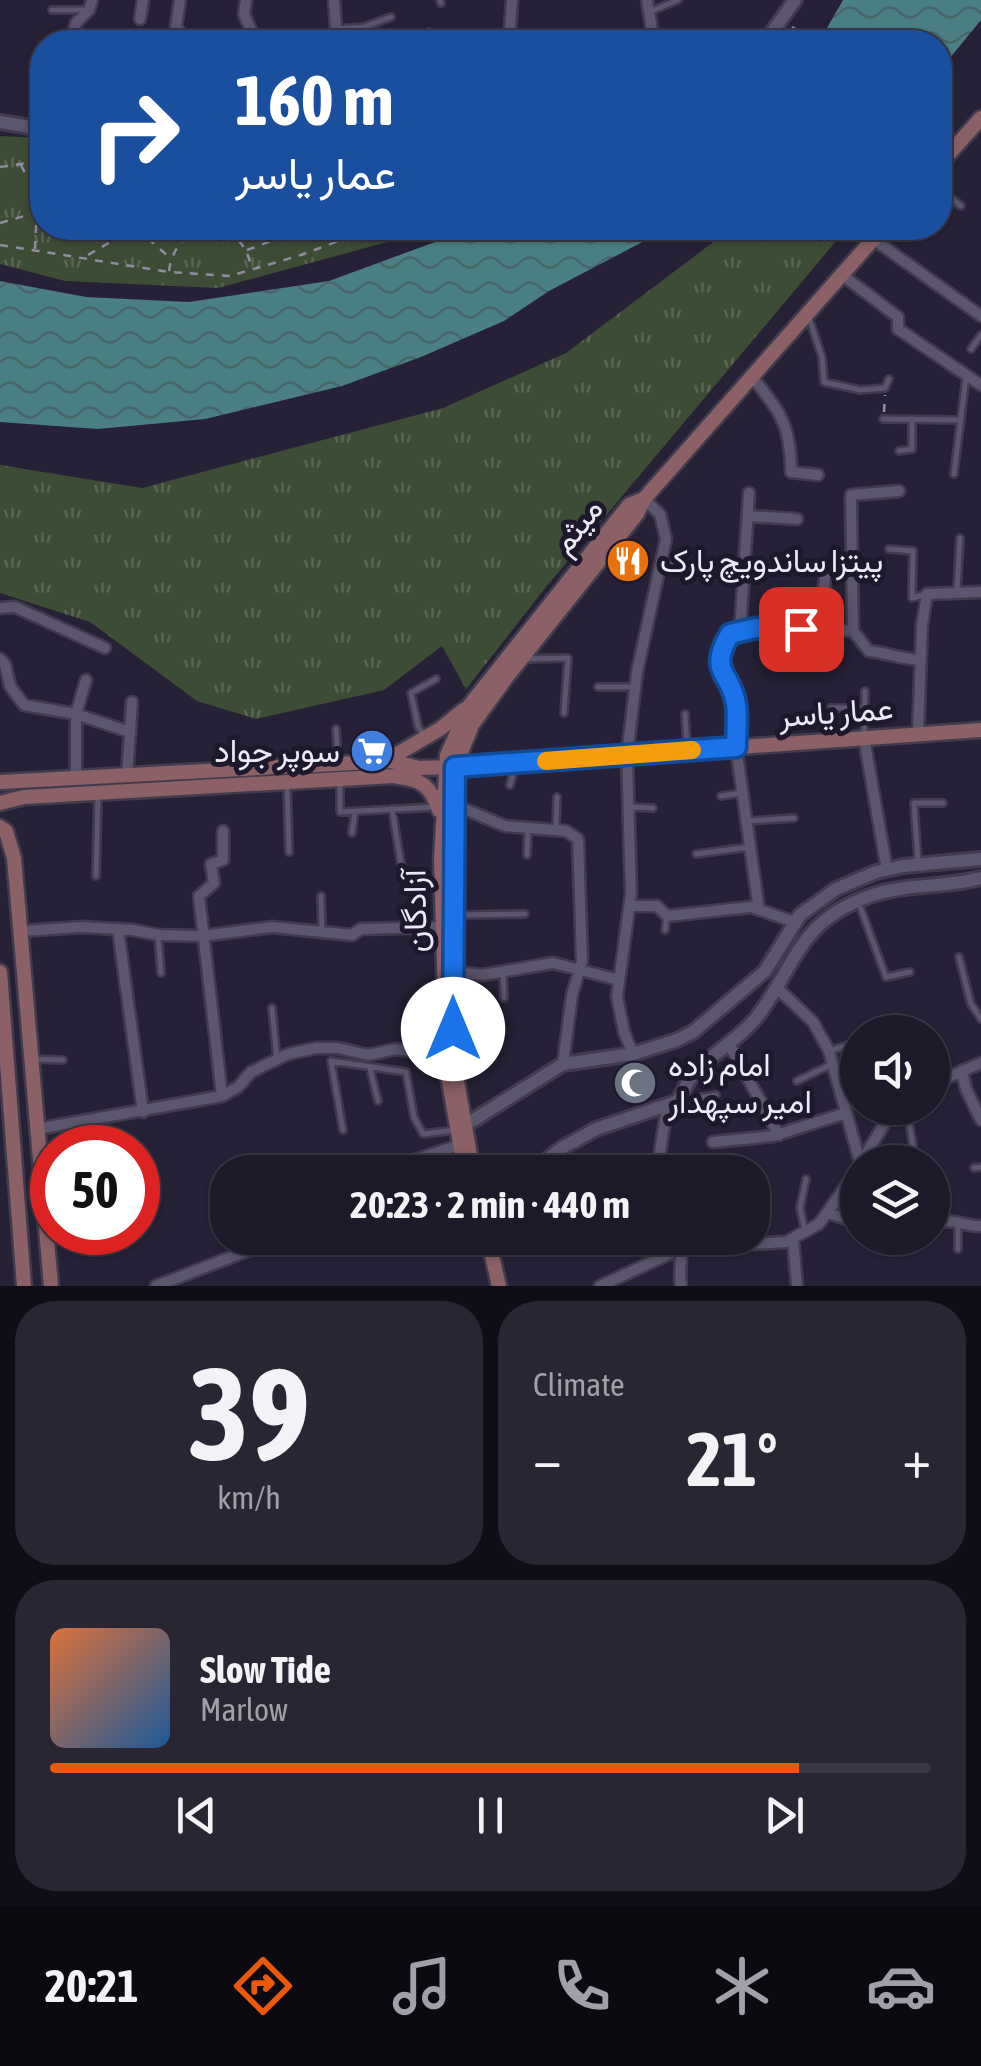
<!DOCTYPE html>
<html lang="en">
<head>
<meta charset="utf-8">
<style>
  :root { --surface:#1c1928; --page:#292634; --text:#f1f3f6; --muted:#a0a0a8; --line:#3a3845; --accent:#ea580c }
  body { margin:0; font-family:"Asap Condensed",Vazirmatn,sans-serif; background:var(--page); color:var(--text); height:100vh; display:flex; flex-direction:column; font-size:38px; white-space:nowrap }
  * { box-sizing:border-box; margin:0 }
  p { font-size:32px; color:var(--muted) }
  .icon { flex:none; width:55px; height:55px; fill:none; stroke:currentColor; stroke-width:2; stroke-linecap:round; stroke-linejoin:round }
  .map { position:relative; height:1286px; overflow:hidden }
  .panel { display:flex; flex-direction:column; gap:15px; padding:15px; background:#0f0e16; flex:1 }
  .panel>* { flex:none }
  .top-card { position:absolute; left:30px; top:30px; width:922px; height:210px; border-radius:40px; box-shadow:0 2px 8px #0004,0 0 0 2px var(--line); background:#1a4fa0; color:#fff; overflow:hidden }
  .fabs { position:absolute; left:840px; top:1015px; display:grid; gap:20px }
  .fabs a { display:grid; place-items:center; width:110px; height:110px; border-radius:50%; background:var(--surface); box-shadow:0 2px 8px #0004,0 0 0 2px var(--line); font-size:50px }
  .speed { position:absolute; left:30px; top:1125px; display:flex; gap:20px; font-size:50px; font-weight:700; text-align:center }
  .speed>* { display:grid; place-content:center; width:130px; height:130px; border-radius:50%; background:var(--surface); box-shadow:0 2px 8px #0004,0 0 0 2px var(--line); line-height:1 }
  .speed .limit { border:15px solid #d22; background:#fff; color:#111 }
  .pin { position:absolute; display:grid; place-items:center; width:85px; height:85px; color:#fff; margin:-42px; border-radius:20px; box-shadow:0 5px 15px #0006 }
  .me { position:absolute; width:110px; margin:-55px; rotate:0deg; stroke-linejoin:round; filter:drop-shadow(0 0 8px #0008) }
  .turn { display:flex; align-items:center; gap:35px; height:210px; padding:0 40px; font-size:45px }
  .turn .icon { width:130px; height:130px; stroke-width:2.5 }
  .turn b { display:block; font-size:70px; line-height:85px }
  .big { font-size:75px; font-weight:700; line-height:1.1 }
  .panel .widget { flex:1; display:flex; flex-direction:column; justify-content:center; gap:15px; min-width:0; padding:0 35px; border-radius:40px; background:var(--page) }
  .panel .dial { align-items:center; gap:0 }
  .dial b { font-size:130px; line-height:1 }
  .song { display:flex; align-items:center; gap:30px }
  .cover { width:120px; height:120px; border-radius:15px; background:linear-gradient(135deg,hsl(20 70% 55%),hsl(210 70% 35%)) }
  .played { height:10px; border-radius:5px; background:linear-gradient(90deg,var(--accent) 85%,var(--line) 85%) }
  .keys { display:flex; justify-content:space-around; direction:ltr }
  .heat { display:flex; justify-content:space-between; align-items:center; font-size:55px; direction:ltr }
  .panel .tiles { flex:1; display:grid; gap:15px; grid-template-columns:1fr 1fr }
  .widget:last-child { grid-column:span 2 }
  .trip { position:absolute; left:210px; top:1155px; width:560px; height:100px; border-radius:40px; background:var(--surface); box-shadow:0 2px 8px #0004,0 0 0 2px var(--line); font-weight:700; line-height:100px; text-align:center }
  .tabs { display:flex; height:160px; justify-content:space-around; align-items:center; background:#0b0a10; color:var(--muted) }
  .tabs .icon { width:70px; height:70px }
  .tabs .selected { color:var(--accent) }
  .tabs b { font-size:45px; color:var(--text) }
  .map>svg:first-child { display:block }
  .grass { fill:url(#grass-tufts) }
  .water { fill:url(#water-waves) }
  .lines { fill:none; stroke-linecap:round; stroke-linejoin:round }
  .service-casing { stroke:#413b4d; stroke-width:10 }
  .minor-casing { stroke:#413b4d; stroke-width:15 }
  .tertiary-casing { stroke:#413b4d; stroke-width:18 }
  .secondary-casing { stroke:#413b4d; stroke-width:19 }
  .path { stroke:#908c9e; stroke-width:2.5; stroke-dasharray:8 8; stroke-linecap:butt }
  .service { stroke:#5b556d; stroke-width:5 }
  .minor { stroke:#5b556d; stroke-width:10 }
  .tertiary { stroke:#5b556d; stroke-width:12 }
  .secondary { stroke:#8b6066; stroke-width:14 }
  .route-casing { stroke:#114b97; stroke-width:25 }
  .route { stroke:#1a73e8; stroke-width:18 }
  .slow { stroke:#f59e0b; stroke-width:18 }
  .labels { text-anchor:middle; stroke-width:10; stroke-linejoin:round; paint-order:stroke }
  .street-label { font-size:32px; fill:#edeaf8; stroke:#1d182b }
  .poi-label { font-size:32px; fill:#edeaf8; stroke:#1d182b; text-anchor:start }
</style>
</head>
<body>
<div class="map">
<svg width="981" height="1286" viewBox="0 0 981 1286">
  <defs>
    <pattern id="grass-tufts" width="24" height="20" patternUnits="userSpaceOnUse" patternTransform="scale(2.5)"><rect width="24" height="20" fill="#3d4c34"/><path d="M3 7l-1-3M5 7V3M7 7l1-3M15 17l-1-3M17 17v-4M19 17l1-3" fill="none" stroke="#596652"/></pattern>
    <pattern id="water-waves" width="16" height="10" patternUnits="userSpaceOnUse" patternTransform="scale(2.5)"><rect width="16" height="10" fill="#4a8083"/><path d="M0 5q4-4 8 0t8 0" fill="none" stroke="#496669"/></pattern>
  </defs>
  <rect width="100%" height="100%" fill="#262136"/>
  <!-- grass -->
  <path class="grass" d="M0 136 42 138V228H439L218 288 65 281 0 264Z
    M732 228H847L546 587 466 689 442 646 384 690 256 719 197 701 90 622 0 593V465L142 488 443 408 566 353Z"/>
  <!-- water -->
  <path class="water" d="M843 0H981V20L940 70V42H819Z
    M473 228H669L549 291 504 321 421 357 342 386 205 419 98 429 0 422V281L86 297 189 302 329 281Z"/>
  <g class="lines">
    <!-- service casing -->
    <g class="service-casing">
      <path id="service" d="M440 0 441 3
        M52 10H86
        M649 12 678 0
        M336 29 364 27 391 17
        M257 37 279 34
        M427 42 429 32
        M727 42 731 33
        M940 189 961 206
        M808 315 822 357 824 382 860 390 885 388 889 379
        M971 349 981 335
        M883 419 961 420
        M899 451 912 449V419
        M954 474 966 377
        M889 549 913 551 912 598 927 594
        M957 590 960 538
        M525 659 568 658 564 713
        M598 687H633
        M831 708H865
        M685 714 687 747
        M336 729 338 761
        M864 735 865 691
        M424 736 418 726 411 693 436 679
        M340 781V812L437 807
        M287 784 289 852
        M510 785 515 766
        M721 796 742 793
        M631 807 653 808
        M392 809 402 870
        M747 821 794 818
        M556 828 557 797
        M352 833 355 811
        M696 854 750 847
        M527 855 528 829
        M918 861 914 803H943
        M96 876 98 795
        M321 896 322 932
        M859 904 886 977 910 972
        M457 915 525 914
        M665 930 667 916
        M158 935 161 973
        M959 957 971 1004 981 1019
        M503 973 504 998
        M272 1008 277 1060
        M829 1051 858 1042
        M33 1059 63 1060
        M331 1061 406 1072 414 1117 423 1134 455 1130
        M331 1061 343 1130
        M370 1069 378 1101
        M797 1081 830 1065
        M679 1101 716 1095
        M907 1108 915 1159
        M974 1168 981 1167
        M958 1225V1249
        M805 1230 800 1208 806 1179"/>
    </g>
    <!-- minor casing -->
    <g class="minor-casing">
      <path id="minor" d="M180 0 176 27 187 42
        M246 0 244 14 256 42
        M334 0 337 42
        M647 0 654 42
        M140 19 143 0
        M71 42 76 23 89 10 92 0
        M509 42 512 0
        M873 239 981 316
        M841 274 898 317V329L981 385
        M751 376C780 410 791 426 791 472L818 475
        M748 516 797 519
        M660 565 741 577
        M0 608 15 607 105 648
        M820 629 825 578
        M853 631 851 495 899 491
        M740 632 749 493
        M0 659 5 664 10 686 24 705 76 714 130 732
        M918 734 922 625 927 594 981 592
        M864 738 887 870
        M127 777 132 702
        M76 780V714L86 680
        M455 805 505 826 566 831 578 839 582 961 572 995 563 1064
        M630 906H657L667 916 751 907 795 922
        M759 910 736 747V701L720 672 721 650 731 634 781 627 853 631 869 651C888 653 901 659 921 660
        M118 929 143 1112
        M22 931 82 927 133 930 158 935 202 936 272 927 352 935 361 929 442 927
        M454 972 482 975 553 963 619 980
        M777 988 813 1022 829 1051 860 1162
        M730 1046 779 1135
        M633 1054 624 1032 617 996 631 894 627 755 637 672 666 539 660 514 644 499
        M962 1071 966 1089 981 1120
        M932 1084 981 1063
        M222 1096 199 896 214 883 211 864 223 860V831
        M37 1129 222 1096 238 1087 251 1072 288 1054 316 1048H338L368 1055 396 1049 446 1056
        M713 1142 773 1136 846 1113
        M861 1162 894 1108
        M388 1172 400 1165 459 1145
        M657 1172 667 1106
        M827 1213 858 1222
        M932 1224C950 1217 963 1226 981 1226
        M677 1238C685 1252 678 1269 681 1286
        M793 1239 797 1286
        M156 1286 281 1238
        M600 1286 682 1248 786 1242 819 1224 858 1169"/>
    </g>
    <!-- tertiary casing -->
    <g class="tertiary-casing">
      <path id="tertiary" d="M765 42 795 0
        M0 122 42 129
        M464 1126 563 1064 633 1054 677 1040 693 1032 765 971 800 915 836 889 876 872 903 866 981 859
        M531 1172 562 1148 596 1129 676 1102C684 1094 685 1084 692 1076 712 1052 741 1039 760 1013 798 960 799 923 867 897 905 883 943 888 981 878"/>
    </g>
    <!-- secondary casing -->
    <g class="secondary-casing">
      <path id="secondary" d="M940 164 981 118
        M644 499 883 228
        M387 760 440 729 465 709
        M398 777C422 779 431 787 439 810
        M0 782 391 761 419 768 455 767 981 730
        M0 803 24 797 394 776 418 768
        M0 827 6 831 14 858 51 1286
        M0 972 24 1286
        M465 1172 447 1070 441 860 447 755 469 706 629 505 644 499 637 514 506 678 472 725 455 767 453 1058 473 1172
        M488 1238 499 1286"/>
    </g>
    <!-- path -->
    <path class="path" d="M792 27 804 34 793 42
      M37 160V138
      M21 165 28 179 42 184
      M0 167 42 161
      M0 223 42 211
      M136 228 169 257
      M274 228 282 235
      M232 234 239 228
      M0 245 169 272 230 276 301 255 374 228
      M35 249 38 184
      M247 250 306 228
      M88 255 134 228
      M169 271C176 217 242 214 251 267
      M884 412 885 395"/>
    <!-- service -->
    <use href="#service" class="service"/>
    <!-- minor -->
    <use href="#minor" class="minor"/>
    <!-- tertiary -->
    <use href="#tertiary" class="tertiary"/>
    <!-- secondary -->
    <use href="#secondary" class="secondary"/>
  </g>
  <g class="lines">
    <!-- route casing -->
    <g class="route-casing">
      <path id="route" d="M453 1029 455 767 736 747C736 733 738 718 736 704 731 671 707 673 730 634L756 628 801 629"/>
    </g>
    <!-- route -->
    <use href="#route" class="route"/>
    <!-- slow -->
    <path class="slow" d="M546 761 692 750"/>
  </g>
  <!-- icons -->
  <defs>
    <g id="restaurant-disc" transform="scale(2.25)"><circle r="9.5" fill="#e8710a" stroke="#1d182b"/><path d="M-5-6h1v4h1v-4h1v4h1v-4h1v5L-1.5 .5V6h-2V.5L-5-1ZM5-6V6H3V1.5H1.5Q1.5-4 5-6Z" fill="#fff"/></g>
    <g id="supermarket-disc" transform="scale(2.25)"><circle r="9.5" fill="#3f7fe0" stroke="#1d182b"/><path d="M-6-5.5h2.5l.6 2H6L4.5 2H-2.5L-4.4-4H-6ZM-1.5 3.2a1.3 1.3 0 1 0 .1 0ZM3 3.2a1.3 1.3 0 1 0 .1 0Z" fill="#fff"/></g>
    <g id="mosque-disc" transform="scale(2.25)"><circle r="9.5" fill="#6b7280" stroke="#1d182b"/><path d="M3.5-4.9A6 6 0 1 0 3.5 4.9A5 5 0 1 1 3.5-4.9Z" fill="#fff"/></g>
  </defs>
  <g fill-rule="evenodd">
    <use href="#restaurant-disc" x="628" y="561"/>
    <use href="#supermarket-disc" x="372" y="751"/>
    <use href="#mosque-disc" x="635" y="1083"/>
  </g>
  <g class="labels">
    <!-- street labels -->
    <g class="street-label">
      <text transform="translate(577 526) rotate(-52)" y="11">میثم</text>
      <text transform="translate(836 712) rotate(-4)" y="11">عمار یاسر</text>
      <text transform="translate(415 911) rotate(-91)" y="11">آزادگان</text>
    </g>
    <!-- poi labels -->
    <g class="poi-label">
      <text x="660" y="572">پیتزا ساندویچ پارک</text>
      <text x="340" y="762" text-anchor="end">سوپر جواد</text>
      <text x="668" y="1076">امام زاده<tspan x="668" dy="37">امیر سپهدار</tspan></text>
    </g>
  </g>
</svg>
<div class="fabs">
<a><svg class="icon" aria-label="sound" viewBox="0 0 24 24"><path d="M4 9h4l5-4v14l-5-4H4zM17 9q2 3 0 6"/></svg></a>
<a><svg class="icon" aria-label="layers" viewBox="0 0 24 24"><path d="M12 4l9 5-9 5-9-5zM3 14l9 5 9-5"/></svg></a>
</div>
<div class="speed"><div class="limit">50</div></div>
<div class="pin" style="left:801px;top:629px;background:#d93025"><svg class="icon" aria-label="arrive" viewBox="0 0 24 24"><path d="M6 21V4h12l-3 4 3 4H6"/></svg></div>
<svg class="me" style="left:453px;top:1029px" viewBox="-20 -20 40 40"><circle r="19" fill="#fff"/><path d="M0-13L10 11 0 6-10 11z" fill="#1a73e8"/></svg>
<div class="trip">20:23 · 2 min · 440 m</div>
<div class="top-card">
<div class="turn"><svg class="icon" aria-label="right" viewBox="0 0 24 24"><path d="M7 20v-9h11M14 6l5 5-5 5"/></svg><div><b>160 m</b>عمار یاسر</div></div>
</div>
</div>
<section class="panel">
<div class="tiles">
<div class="widget dial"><b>39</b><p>km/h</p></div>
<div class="widget"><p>Climate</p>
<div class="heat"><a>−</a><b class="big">21°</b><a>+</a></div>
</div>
<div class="widget">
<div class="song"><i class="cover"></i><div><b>Slow Tide</b><p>Marlow</p></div></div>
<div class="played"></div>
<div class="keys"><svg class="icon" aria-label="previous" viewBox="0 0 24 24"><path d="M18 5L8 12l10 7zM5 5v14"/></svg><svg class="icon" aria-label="pause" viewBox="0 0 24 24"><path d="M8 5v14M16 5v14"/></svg><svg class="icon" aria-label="next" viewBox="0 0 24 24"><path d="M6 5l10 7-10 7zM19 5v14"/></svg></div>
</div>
</div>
</section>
<nav class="tabs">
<b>20:21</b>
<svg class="icon selected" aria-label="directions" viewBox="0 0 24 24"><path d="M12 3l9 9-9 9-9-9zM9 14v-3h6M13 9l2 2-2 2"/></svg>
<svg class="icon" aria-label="music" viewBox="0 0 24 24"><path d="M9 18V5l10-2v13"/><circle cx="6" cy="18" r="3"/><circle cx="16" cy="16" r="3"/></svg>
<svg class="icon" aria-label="phone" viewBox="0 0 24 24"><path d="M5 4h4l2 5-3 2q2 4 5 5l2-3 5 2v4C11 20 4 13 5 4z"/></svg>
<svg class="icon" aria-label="climate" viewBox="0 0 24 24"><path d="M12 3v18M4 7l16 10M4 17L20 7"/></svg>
<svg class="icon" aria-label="car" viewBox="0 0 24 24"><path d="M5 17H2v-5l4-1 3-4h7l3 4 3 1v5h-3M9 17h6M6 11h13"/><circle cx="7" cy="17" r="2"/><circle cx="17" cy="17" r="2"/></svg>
</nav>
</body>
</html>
